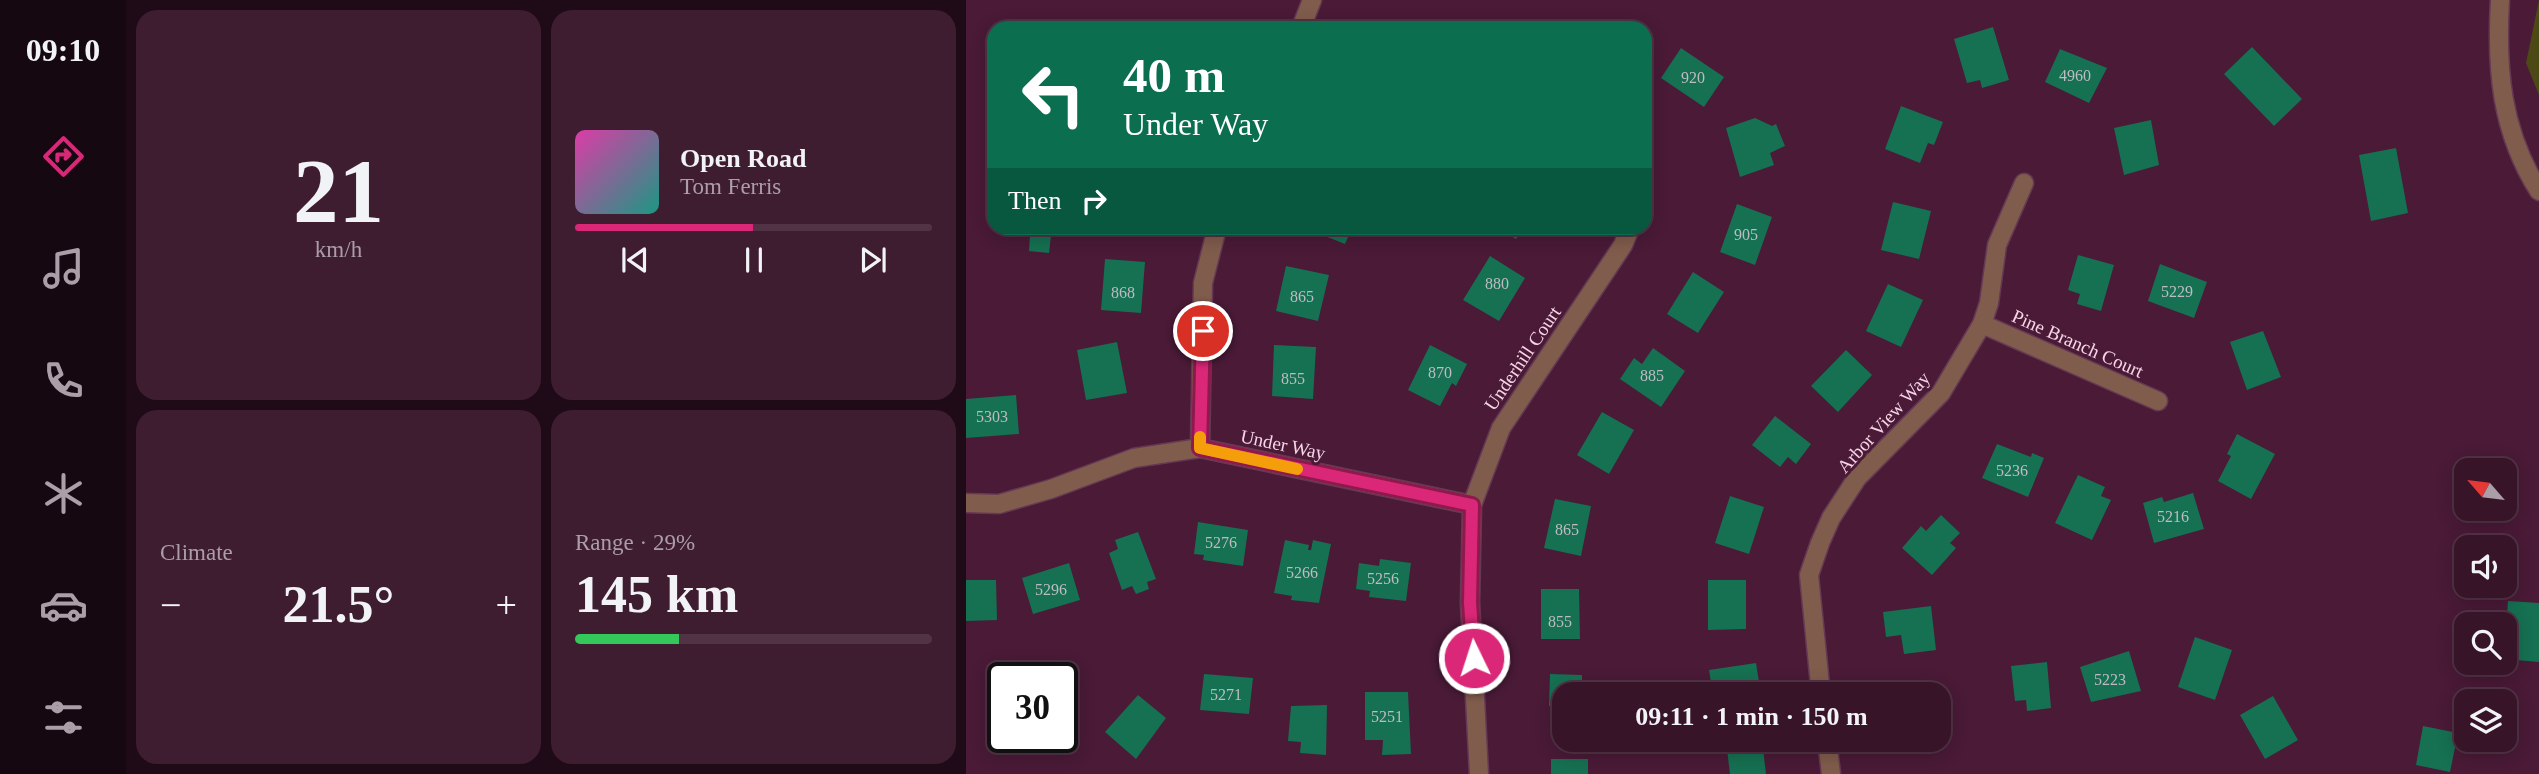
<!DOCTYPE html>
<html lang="en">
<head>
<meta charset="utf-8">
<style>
  :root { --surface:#381429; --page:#3f1d31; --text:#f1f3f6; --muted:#ab9ea8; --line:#523346; --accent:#db2777 }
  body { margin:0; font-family:Georgia,serif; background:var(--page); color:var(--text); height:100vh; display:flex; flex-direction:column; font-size:26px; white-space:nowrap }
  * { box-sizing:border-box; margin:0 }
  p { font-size:23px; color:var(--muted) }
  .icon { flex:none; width:38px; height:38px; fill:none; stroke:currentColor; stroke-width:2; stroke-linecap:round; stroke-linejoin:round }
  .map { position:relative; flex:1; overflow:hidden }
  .drawer { display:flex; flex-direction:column; gap:10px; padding:10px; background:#1f0b17; width:840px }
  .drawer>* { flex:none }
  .hud { position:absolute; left:21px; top:21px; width:665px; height:214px; border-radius:21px; box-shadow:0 4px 18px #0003,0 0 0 2px var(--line); background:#0b6e4f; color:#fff; overflow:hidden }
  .needle { width:46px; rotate:298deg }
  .tools { position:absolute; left:1488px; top:458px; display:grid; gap:14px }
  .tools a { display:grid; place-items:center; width:63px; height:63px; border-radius:14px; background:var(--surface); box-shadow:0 4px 18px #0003,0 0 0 2px var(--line); font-size:35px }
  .speed { position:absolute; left:21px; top:662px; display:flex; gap:14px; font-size:35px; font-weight:700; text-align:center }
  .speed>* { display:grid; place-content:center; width:91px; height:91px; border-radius:50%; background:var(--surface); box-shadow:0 4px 18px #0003,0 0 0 2px var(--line); line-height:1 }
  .speed .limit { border:4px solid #111; border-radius:10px; background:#fff; color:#111 }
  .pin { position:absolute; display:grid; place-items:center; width:60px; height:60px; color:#fff; margin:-30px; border:4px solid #fff; border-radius:50%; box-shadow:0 2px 7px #0007 }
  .me { position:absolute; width:77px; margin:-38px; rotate:356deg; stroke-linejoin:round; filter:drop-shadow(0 0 5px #0008) }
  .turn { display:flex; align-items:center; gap:24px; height:147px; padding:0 21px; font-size:32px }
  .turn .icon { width:91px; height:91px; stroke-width:2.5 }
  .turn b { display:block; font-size:49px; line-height:60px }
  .then { display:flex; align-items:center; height:66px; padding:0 21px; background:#0003; gap:14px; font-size:26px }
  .big { font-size:52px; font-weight:700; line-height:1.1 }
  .drawer .widget { flex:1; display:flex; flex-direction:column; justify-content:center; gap:10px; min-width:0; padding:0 24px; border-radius:21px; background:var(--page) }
  .drawer .dial { align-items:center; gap:0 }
  .dial b { font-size:91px; line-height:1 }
  .song { display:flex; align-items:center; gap:21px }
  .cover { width:84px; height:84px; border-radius:10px; background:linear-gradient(135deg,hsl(320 70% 55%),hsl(170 70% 35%)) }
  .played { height:7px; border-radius:4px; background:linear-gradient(90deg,var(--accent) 50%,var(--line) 50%) }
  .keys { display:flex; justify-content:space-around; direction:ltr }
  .heat { display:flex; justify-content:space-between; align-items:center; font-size:38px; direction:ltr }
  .charge { height:10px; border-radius:5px; background:linear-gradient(90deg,#34c759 29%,var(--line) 0) }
  .drawer .tiles { flex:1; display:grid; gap:10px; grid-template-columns:repeat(2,1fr) }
  .trip { position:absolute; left:586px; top:682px; width:399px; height:70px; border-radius:21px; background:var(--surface); box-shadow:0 4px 18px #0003,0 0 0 2px var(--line); font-weight:700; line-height:70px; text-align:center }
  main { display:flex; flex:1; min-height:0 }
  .tab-bar { display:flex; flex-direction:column; width:126px; justify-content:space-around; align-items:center; background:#160810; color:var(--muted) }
  .tab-bar .icon { width:49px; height:49px }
  .tab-bar .on { color:var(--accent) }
  .tab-bar b { font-size:32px; color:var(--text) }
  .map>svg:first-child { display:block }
  .green { fill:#4d4915 }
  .building { fill:#167052 }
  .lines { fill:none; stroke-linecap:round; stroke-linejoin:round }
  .minor-casing { stroke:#653853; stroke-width:21 }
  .tertiary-casing { stroke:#653853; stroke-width:21 }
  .minor { stroke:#805c4c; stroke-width:18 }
  .tertiary { stroke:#805c4c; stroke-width:18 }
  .route-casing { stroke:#8e194d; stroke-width:18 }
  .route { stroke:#db2777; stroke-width:12 }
  .slow { stroke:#f59e0b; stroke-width:12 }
  .labels { text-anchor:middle; stroke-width:6; stroke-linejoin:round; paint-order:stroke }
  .number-label { font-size:16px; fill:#bdbcc0 }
  .street-label { font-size:19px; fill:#f5d5e5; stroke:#4a1a37 }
</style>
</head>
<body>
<main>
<nav class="tab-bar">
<b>09:10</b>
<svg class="icon on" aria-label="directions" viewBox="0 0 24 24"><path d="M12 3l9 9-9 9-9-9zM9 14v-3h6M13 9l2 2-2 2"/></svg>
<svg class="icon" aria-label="music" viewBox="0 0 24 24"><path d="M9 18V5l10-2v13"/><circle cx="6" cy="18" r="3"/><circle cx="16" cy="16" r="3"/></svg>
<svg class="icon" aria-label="phone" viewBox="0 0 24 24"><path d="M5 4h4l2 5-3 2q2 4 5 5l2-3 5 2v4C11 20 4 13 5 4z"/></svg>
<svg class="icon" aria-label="climate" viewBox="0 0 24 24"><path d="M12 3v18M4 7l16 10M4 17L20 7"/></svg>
<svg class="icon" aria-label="car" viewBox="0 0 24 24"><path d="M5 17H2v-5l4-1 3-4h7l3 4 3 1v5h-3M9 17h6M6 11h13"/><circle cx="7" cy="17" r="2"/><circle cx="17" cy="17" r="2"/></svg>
<svg class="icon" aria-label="filters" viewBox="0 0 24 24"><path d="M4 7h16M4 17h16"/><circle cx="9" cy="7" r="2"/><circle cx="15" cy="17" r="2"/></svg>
</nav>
<section class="drawer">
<div class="tiles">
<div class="widget dial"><b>21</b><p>km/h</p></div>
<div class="widget">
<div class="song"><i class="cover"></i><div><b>Open Road</b><p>Tom Ferris</p></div></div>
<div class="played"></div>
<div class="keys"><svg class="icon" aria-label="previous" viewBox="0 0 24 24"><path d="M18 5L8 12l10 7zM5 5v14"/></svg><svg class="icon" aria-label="pause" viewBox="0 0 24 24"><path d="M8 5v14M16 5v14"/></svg><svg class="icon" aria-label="next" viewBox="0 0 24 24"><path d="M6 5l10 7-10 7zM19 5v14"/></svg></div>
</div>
<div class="widget"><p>Climate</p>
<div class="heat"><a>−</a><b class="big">21.5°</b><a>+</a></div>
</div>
<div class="widget"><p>Range · 29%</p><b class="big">145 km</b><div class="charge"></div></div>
</div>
</section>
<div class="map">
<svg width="1573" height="774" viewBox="0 0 1573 774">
  <rect width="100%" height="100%" fill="#4a1a37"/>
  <!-- green -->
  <path class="green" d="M1573 0V95L1560 63Z"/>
  <!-- building -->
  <path class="building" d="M1027 27 1043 80 1016 88 1014 80 1001 83 988 39Z
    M1286 47 1336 99 1308 126 1258 74Z
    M715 48 758 77 738 107 695 78Z
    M1094 49 1141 68 1123 103 1079 82Z
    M935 106 977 122 968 145 962 143 954 163 919 149Z
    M789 118 806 126 810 124 819 146 804 153 808 165 774 177 760 128Z
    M1185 120 1193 165 1158 175 1148 128Z
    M1430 148 1442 213 1405 221 1393 155Z
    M927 202 965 211 953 259 915 250Z
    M771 204 806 217 789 265 754 252Z
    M339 228H386L379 244Z
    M532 228H557L550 239Z
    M64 235 85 236 83 253 63 251Z
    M1112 255 1148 265 1135 311 1111 304 1114 294 1102 290Z
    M524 256 559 278 533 321 497 300Z
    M139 259 179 262 175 313 135 310Z
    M1194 264 1241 282 1228 318 1182 301Z
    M320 266 363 275 352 321 310 311Z
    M727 272 758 292 732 333 701 314Z
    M922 284 957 300 935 347 900 331Z
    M1297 331 1315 377 1281 390 1264 342Z
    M151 342 161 393 120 400 111 350Z
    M308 345 350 347 347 399 306 396Z
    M464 345 501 364 490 386 486 383 474 406 442 390Z
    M687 348 719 371 695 407 654 379 668 358 676 364Z
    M880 350 906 375 872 412 845 386Z
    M50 395 53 434 0 438V399Z
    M636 412 668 430 643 474 611 455Z
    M809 416 845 444 830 464 822 457 814 467 786 445Z
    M1271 434 1309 454 1285 499 1252 481 1265 456 1261 454Z
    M1031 444 1065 457 1066 453 1078 458 1062 497 1016 478Z
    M1112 475 1139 487 1135 496 1145 500 1126 540 1089 523Z
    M1227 493 1238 529 1188 543 1177 503 1196 497 1198 502Z
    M764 496 798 507 783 554 749 543Z
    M589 499 625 506 615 556 578 548Z
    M975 515 994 533 984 543 990 548 966 575 936 548 955 526 960 531Z
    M232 522 282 530 277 566 237 560 238 555 228 554Z
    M172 532 190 579 181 582 183 589 170 594 166 586 156 590 143 553 152 549 149 540Z
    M319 540 343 545 342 550H345L347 540 365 544 353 603 325 600 326 596 308 593Z
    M414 559 445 563 440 601 403 597 404 591 390 589 393 563 413 566Z
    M103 563 114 600 67 614 56 578Z
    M0 580H30L31 620 0 621Z
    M742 580H780V629L742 630Z
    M575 589H613L614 639H575Z
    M1542 601 1573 603V662L1538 659Z
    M965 606 970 650 938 654 935 635 920 637 917 612Z
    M1229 637 1266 650 1249 700 1212 687Z
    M1163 651 1175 691 1125 702 1114 667Z
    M1081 662 1085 708 1061 711 1060 700 1049 701 1045 666Z
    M790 663 794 688 785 689 786 695H747L743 670Z
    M238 674 287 678 283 714 234 710Z
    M584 674 616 675V695H598V726H591V706H583Z
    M977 685 980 723 973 724V695H933V690Z
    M399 692H442L445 754 416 755 417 740H399Z
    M172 695 200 718 170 759 139 732Z
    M1307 696 1332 740 1299 759 1274 715Z
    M361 705 360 755 334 753 335 742 322 741 325 706Z
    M1457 726 1492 733 1484 772 1450 765Z
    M796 740 800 774H764L760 741Z
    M585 759H622V774H585Z"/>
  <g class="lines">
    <!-- minor casing -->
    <g class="minor-casing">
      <path id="minor" d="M335 28 346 0
        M1016 324 1192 401
        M234 448 237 283 251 228
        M0 503 33 504 85 489 168 458 234 448 506 505
        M855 695 843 575 854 543 865 518 891 478 975 393 1016 324 1023 303 1031 245 1058 183
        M861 740 865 774
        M513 774 504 603 506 505 535 428 657 245 664 228"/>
    </g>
    <!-- tertiary casing -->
    <g class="tertiary-casing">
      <path id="tertiary" d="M1534 0C1530 69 1535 131 1573 191"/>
    </g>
    <!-- minor -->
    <use href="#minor" class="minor"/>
    <!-- tertiary -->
    <use href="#tertiary" class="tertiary"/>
  </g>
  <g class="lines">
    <!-- route casing -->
    <g class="route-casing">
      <path id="route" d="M237 331 234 448 506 505 504 603 508 658"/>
    </g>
    <!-- route -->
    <use href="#route" class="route"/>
    <!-- slow -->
    <path class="slow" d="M234 437V448L331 469"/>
  </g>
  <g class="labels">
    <!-- number labels -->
    <g class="number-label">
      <text x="1109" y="81">4960</text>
      <text x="727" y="83">920</text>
      <text x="780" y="240">905</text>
      <text x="531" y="289">880</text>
      <text x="1211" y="297">5229</text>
      <text x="157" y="298">868</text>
      <text x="336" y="302">865</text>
      <text x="474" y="378">870</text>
      <text x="686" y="381">885</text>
      <text x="327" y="384">855</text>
      <text x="26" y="422">5303</text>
      <text x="1046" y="476">5236</text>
      <text x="1207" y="522">5216</text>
      <text x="601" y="535">865</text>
      <text x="255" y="548">5276</text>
      <text x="336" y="578">5266</text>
      <text x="417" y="584">5256</text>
      <text x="85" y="595">5296</text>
      <text x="594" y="627">855</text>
      <text x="1144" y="685">5223</text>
      <text x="260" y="700">5271</text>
      <text x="421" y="722">5251</text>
    </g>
    <!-- street labels -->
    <g class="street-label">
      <text transform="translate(1112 343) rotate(24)" y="7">Pine Branch Court</text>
      <text transform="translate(556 358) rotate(-56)" y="7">Underhill Court</text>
      <text transform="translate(917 422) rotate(-48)" y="7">Arbor View Way</text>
      <text transform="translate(317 444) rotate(12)" y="7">Under Way</text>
    </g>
  </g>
</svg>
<div class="tools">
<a><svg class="needle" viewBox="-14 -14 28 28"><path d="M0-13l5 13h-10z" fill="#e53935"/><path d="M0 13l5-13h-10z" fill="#ab9ea8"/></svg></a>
<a><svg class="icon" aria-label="sound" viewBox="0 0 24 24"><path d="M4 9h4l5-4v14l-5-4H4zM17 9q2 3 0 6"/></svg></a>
<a><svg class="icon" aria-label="search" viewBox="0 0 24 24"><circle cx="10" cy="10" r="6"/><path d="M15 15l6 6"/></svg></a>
<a><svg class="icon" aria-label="layers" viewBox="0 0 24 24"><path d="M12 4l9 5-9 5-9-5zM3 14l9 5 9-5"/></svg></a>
</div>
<div class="speed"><div class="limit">30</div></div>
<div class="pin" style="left:237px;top:331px;background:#d93025"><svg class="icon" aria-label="arrive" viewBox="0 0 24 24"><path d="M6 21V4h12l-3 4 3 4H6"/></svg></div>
<svg class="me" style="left:508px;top:658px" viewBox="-20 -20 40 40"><circle r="17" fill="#db2777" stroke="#fff" stroke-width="3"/><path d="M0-11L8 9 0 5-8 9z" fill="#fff"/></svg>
<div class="trip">09:11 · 1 min · 150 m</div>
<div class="hud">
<div class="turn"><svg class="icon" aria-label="left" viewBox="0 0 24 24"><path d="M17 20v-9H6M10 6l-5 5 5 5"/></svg><div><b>40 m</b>Under Way</div></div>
<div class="then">Then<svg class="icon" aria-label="right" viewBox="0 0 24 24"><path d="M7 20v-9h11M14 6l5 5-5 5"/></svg></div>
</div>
</div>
</main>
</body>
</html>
